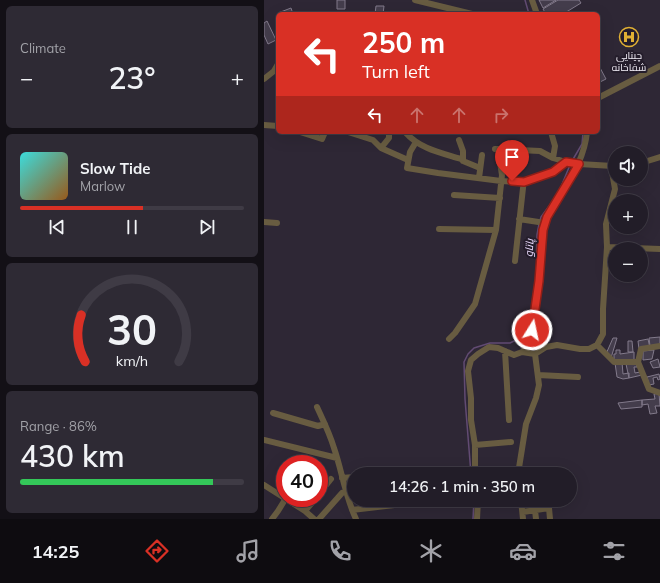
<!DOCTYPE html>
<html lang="en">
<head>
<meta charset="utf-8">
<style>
  :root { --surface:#221d28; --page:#2e2a34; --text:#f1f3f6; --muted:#a2a2a8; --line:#3f3b45; --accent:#d93025 }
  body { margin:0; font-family:Mulish,Cairo,sans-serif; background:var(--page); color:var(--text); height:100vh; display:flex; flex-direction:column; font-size:15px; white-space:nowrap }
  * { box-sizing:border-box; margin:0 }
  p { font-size:13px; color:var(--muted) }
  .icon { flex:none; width:22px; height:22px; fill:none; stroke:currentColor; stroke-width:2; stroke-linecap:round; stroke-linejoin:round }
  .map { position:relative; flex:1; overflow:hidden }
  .drawer { display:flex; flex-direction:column; gap:6px; padding:6px; background:#131016; width:264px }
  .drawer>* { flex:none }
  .hud { position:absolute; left:12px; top:12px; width:324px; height:122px; border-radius:6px; box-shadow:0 4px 16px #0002,0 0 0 1px var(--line); background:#d93025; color:#fff; overflow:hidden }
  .buttons { position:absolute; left:344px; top:146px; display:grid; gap:8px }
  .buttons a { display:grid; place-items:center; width:40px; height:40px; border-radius:50%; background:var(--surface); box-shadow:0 4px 16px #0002,0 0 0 1px var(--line); font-size:20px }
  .speed { position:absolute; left:12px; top:455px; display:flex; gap:8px; font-size:20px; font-weight:700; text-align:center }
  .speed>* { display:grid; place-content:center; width:52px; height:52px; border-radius:50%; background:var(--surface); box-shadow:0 4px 16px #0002,0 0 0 1px var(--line); line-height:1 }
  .speed .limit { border:6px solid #d22; background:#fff; color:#111 }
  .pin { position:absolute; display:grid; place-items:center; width:34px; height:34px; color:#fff; margin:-41px -17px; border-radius:50% 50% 50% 0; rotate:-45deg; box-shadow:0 0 4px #0007 }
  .pin .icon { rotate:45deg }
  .me { position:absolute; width:44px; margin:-22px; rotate:10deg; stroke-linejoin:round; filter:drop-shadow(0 0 3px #0008) }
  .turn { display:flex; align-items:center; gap:14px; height:84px; padding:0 20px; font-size:18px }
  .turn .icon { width:52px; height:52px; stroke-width:2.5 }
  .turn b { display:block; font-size:28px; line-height:34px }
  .lanes { display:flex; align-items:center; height:38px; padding:0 20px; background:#0003; justify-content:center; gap:20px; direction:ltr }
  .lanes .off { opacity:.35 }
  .big { font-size:30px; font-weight:600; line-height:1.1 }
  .drawer .card { flex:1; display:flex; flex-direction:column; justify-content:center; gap:6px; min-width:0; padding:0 14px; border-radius:6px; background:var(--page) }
  .drawer .dial { align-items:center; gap:0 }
  .dial svg { height:104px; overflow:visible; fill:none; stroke:var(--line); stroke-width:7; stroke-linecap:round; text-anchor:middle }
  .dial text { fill:var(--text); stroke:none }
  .song { display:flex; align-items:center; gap:12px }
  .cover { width:48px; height:48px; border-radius:6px; background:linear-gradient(135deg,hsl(180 70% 55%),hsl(30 70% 35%)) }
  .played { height:4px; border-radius:2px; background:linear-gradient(90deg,var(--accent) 55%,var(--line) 55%) }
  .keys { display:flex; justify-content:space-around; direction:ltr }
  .heat { display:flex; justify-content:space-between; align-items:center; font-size:22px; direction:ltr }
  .charge { height:6px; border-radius:3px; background:linear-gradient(90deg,#34c759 86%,var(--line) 0) }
  .trip { position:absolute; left:83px; top:467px; width:230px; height:40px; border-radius:20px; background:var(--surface); box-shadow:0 4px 16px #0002,0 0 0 1px var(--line); font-weight:600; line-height:40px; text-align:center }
  .tabs { display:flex; height:64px; justify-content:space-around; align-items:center; background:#0e0c10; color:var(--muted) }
  .tabs .icon { width:28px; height:28px }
  .tabs .selected { color:var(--accent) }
  .tabs b { font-size:18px; color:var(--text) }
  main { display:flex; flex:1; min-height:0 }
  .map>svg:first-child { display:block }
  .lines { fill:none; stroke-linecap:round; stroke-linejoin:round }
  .stream { stroke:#624b73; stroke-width:1.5 }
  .building { fill:#443d4c; stroke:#827a8b }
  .minor { stroke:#685c41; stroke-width:6 }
  .route-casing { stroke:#8d1f18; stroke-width:10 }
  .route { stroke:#d93025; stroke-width:7 }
  .labels { text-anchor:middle; stroke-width:4; stroke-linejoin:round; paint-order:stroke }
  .poi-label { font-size:10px; fill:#f2eef7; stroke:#241d2b }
  .water-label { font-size:11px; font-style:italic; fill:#eadafd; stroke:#241d2b }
</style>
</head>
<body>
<main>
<section class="drawer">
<div class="card"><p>Climate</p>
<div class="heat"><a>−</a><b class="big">23°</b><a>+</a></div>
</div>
<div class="card">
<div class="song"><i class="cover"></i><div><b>Slow Tide</b><p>Marlow</p></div></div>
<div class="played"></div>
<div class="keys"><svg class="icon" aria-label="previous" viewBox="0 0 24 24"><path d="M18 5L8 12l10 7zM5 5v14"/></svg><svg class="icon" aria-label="pause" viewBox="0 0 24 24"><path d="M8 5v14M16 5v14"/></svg><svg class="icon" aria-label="next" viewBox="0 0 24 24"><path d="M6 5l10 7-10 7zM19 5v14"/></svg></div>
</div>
<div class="card dial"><svg viewBox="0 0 100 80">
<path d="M14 69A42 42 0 1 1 86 69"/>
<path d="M14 69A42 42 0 0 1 11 33" stroke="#d93025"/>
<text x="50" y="56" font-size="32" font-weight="700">30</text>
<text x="50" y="72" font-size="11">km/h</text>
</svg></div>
<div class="card"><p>Range · 86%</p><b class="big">430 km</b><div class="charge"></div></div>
</section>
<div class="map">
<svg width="396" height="519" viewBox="0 0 396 519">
  <rect width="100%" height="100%" fill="#2e2735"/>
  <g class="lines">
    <!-- stream -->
    <path class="stream" d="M261 0 265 14
      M308 161 318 144 319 132
      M276 221 277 217 294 194 306 165
      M273 264V235L275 224
      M266 324 268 312
      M207 474 201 399 200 362 204 354 210 348 226 343H246L258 337 265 328
      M209 519 210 500"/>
  </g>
  <!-- building -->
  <path class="building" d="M73 0H81V9H73Z
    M275 0H292L279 8Z
    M294 0H315L317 3 299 14H282L279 9Z
    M112 6H120L119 14H111Z
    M27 8 29 14H14V13Z
    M3 21 12 40 4 44 0 35V23Z
    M334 64 342 79 334 83Z
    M396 337V345L386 346 385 338Z
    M349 338H353L347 358 342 354Z
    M384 339 386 348 375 349 374 341Z
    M364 341H368L369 352H364Z
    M352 350H356V354L370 352V361L350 360V354H352Z
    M390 350 388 359 379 360V351Z
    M394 359 396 367 389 368 386 362Z
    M358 362 359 374 365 373V378L359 379 353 377 351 363Z
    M372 363 373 367H370L371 373 376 372 378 375 365 378 362 364Z
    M395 374 396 379 394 380 393 377 389 378 390 384 385 385 383 377Z
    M395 393 396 406H391L393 413 386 414 384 404 378 405V400L391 399 390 394Z
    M378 400V407L357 409 354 403Z"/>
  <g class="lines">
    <!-- minor -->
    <path class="minor" d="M151 0 208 14
      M268 0 273 14
      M0 79 10 71 14 64
      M334 98 396 66
      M0 125 14 126
      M36 132 58 139 61 132
      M84 132 109 140 117 148 144 160
      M287 132 291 146 289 158
      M142 133C156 149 178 153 197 159L199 161 216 168
      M195 140 199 151V161
      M152 142 146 152 143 168 174 173 237 181 260 182 289 172 302 162
      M117 148 125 138V132
      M231 149 276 151 289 158 302 162 315 164 349 166
      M377 163 396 157
      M215 178 218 155
      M190 195 236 198
      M255 219 281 223
      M0 222 13 223
      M175 229 232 230
      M343 247 396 249
      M251 261 259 188
      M185 339 191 333 211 304 232 230 238 175 234 149
      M333 345 350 362H374L385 389 396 393
      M241 351 245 420
      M258 352 271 354 282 347 293 345 316 349H325L333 345 339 334V309L343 247 342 224 351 189 347 166
      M374 362 377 349 396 346
      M274 375 314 377
      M53 407C59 420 66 434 70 448 78 471 81 496 92 519
      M9 413 54 426 61 424
      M0 440 73 458
      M211 445 247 442
      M115 474 147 471
      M211 474V445L207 420V398L204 371 207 360 214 354 225 347 234 348 250 355 258 352 262 348 270 319 279 230C291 194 319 172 323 132
      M254 474 262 424 272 398 275 385 271 354
      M78 478 90 477
      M0 485 41 511 50 519
      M55 494 67 479
      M257 500 259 519
      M88 510 156 502
      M271 510 272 519
      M41 511 52 498
      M259 512 285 508 286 519
      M8 519 14 511 22 498
      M55 519 78 493
      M213 519 214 500"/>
  </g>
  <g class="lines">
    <!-- route casing -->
    <g class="route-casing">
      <path id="route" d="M248 181 260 182 289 172 302 162 315 164 283 217 279 230 275 281 268 330"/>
    </g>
    <!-- route -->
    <use href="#route" class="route"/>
  </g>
  <!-- icons -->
  <defs>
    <g id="hospital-ring" transform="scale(1)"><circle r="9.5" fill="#241d2b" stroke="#e0b034" stroke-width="1.5"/><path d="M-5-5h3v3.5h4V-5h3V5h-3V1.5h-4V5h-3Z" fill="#e0b034"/></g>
  </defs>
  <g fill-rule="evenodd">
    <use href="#hospital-ring" x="365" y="37"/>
  </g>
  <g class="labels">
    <!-- poi labels -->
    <g class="poi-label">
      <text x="365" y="59">چينايي<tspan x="365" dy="12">شفاخانه</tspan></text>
    </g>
    <!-- water labels -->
    <g class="water-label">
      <text transform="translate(265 248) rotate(-87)" y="4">پاتاو</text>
    </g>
  </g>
</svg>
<div class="buttons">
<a><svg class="icon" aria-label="sound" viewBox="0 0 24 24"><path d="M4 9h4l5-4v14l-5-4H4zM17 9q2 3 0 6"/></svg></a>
<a>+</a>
<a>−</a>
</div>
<div class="speed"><div class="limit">40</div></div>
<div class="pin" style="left:248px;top:181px;background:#d93025"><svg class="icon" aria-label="arrive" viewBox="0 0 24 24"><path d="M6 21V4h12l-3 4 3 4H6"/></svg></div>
<svg class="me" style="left:268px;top:330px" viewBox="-20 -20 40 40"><circle r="17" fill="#d93025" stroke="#fff" stroke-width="3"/><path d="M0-11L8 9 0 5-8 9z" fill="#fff"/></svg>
<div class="trip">14:26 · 1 min · 350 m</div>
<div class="hud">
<div class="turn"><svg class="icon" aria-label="left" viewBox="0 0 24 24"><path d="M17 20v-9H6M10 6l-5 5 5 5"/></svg><div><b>250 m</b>Turn left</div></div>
<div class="lanes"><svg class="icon" aria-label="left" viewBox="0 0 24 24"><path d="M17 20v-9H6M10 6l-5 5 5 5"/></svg><svg class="icon off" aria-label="ahead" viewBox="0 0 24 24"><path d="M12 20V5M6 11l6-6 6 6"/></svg><svg class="icon off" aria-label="ahead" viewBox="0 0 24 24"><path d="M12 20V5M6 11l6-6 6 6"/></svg><svg class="icon off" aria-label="right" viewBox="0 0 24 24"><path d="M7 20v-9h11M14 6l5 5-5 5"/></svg></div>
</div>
</div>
</main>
<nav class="tabs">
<b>14:25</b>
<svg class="icon selected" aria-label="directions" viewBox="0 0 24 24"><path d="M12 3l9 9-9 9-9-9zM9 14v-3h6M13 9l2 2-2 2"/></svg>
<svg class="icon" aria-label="music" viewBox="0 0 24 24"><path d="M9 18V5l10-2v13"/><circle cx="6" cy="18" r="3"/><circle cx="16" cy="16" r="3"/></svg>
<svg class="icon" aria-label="phone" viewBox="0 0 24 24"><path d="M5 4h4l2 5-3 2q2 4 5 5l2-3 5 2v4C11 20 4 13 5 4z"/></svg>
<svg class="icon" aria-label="climate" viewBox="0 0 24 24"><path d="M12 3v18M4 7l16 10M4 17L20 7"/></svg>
<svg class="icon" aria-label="car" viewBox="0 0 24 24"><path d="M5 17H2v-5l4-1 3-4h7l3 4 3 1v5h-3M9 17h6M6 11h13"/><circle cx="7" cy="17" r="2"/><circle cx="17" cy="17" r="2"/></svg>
<svg class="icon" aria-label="filters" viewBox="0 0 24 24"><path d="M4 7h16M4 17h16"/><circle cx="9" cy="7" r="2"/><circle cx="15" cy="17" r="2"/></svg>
</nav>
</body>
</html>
